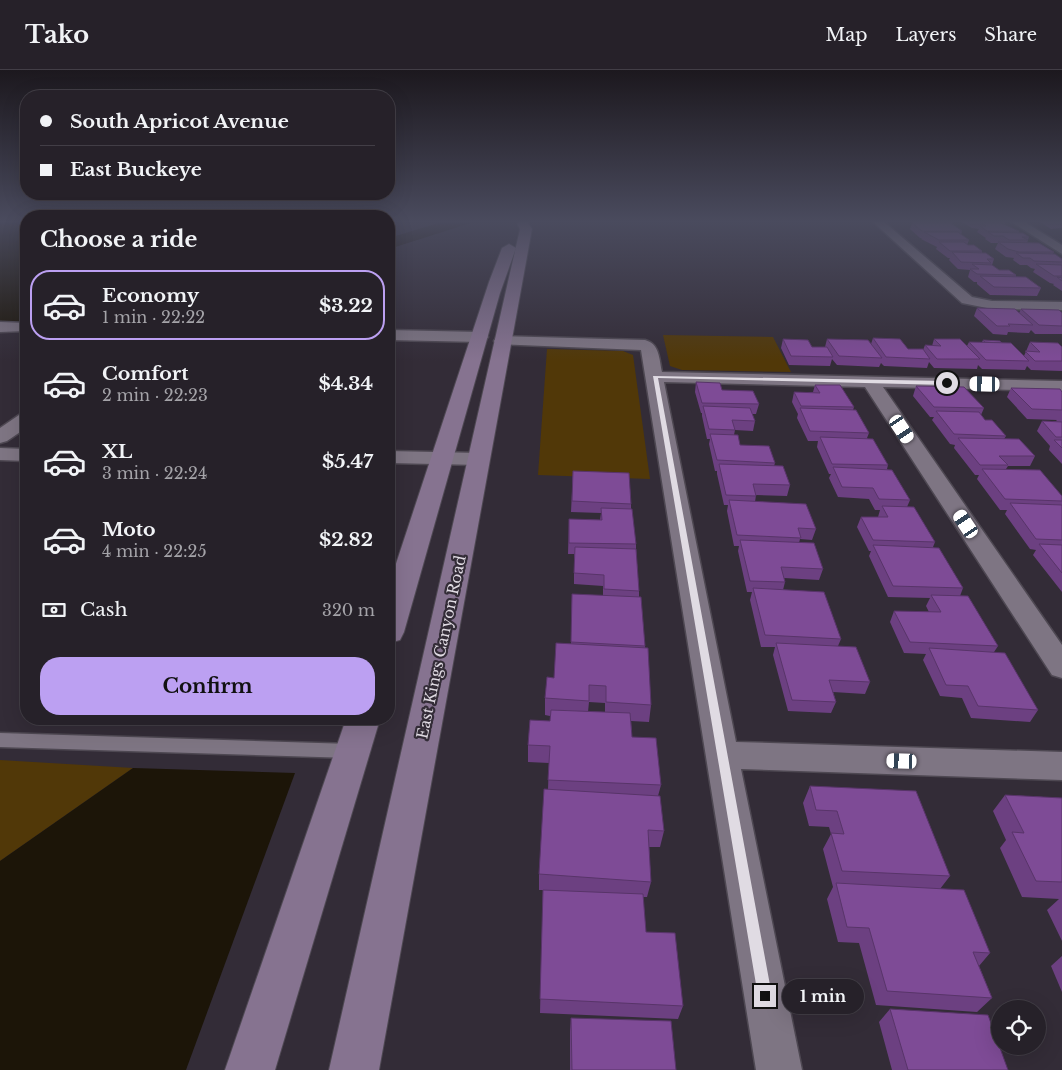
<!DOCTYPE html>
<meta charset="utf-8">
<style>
:root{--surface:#262129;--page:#2e2931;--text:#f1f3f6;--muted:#a4a3a8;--line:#423e46;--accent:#bca0f2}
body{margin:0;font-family:"Libre Baskerville",serif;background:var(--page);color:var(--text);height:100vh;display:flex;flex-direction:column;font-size:19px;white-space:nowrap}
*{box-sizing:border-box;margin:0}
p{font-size:16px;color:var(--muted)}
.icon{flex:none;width:28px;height:28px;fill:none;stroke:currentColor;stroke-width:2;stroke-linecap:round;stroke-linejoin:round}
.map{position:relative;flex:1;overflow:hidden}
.details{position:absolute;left:20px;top:140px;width:375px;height:515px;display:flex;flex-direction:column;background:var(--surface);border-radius:20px;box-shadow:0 5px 20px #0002,0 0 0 1px var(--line)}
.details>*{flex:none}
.hud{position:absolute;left:20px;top:20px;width:375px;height:110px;border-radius:20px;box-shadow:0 5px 20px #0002,0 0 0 1px var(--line);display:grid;align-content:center;height:110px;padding:0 20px;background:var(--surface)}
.fabs{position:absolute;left:991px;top:930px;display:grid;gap:10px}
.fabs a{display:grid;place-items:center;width:55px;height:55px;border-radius:50%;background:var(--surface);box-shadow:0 5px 20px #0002,0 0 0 1px var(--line);font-size:25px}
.end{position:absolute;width:22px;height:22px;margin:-11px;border:6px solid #e0dbe3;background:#111;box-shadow:0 0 0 2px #111}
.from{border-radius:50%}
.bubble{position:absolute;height:35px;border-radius:18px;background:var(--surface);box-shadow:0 5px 20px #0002,0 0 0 1px var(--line);font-size:16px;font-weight:700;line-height:35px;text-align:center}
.car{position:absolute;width:15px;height:30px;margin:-15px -8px;border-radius:6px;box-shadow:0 0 4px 1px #0007;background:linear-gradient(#fff 24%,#345 0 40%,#fff 0 76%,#345 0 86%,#fff 0)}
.hud b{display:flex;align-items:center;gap:18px;height:48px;font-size:19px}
.hud b+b{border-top:1px solid var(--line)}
.hud i{width:12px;height:12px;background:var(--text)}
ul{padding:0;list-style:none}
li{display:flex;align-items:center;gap:15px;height:70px;margin:0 10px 8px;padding:0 10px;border:2px solid transparent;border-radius:20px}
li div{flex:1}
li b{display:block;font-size:19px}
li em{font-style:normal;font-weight:700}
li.active{border-color:var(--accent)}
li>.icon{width:45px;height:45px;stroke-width:1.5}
h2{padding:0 20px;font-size:22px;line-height:60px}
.pay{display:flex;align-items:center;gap:12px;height:55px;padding:0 20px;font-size:19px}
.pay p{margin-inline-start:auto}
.cta{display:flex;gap:10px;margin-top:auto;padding:10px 20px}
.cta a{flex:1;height:58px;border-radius:20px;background:var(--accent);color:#111;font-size:20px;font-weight:700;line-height:58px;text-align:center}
header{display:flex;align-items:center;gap:30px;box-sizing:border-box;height:70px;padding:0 25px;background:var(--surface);border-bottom:1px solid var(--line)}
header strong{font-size:24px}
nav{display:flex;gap:28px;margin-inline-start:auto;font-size:18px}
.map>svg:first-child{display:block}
.green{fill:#513808}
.water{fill:#1c1508}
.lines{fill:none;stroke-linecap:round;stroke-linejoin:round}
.lane-casing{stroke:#4e4852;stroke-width:3}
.street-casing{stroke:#4e4852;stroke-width:3}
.secondary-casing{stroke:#4e4852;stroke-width:2}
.lane{fill:#7e7583;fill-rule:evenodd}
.street{fill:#7e7583;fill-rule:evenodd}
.secondary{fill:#867390;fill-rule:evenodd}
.wall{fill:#6c4081;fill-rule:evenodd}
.building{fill:#7e4b96;stroke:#583469}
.route{fill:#e0dbe3}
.labels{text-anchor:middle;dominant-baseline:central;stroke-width:4.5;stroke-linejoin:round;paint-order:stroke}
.street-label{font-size:15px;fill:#e0dbe3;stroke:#332c37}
</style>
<header>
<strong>Tako</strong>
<nav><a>Map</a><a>Layers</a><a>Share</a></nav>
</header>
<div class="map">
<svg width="1062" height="1000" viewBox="0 0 1062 1000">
<rect width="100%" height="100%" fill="#332c37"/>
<g class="green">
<polygon points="663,265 773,267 791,302 682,300 670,296"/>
<polygon points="547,279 623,281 633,285 650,409 538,405"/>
<polygon points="0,690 133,698 0,791"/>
</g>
<g class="water">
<polygon points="0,151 26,151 26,253 0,252"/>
<polygon points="445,151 477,151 389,179 389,168"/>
<polygon points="133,698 295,703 186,1000 0,1000 0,791"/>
</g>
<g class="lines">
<defs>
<polygon id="lane" points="0,663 351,674 357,676 359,681 357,686 351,688 0,677"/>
<g id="street">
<polygon points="872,151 883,151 972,227 992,231 1062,232 1062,240 992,239 962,233"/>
<polygon points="1010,151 1023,151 1062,175 1062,184"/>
<polygon points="0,252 26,253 26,261 0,262"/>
<polygon points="389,260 480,262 485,264 488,267 485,270 480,272 389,270"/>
<path d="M502 266 645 270C660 274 659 289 662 302L1062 311V321L883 317 1062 575V608L1052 605 865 317 664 312 736 672 1062 682V710L741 699 802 1000H756L641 280 496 274 494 271 496 268Z"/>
<polygon points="26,343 26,358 7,371 0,373 0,358 19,345"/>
<polygon points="0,378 26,379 26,391 0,390"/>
<polygon points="389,381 479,383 486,385 489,389 486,393 479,395 389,393"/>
</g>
<g id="secondary">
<polygon points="519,151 527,151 532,159 379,1000 329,1000 520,159 517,154"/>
<polygon points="509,174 516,178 500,223 404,562 400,570 389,573 389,515 489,212 502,178"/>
<polygon points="346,649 380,649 275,1000 225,1000"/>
</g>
</defs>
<use href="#lane" class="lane-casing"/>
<use href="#street" class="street-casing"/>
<use href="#secondary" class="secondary-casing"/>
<use href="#lane" class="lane"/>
<use href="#street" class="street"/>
<use href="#secondary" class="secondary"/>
</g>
<g class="wall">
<polygon points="910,151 952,151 953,152 952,154 962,161 961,165 969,170 967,175 982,181 982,183 994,189 992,195 999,200 1016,205 1016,207 1041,218 1037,226 990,225 977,214 977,212 974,212 968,207 970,200 958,199 949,190 950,188 948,188 936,179 937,177 921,169 922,168 920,168 910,159 912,153"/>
<polygon points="960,151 1004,151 1006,152 1004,155 1019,161 1019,163 1029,167 1027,173 1054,182 1053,184 1062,189 1062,221 1053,215 1054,214 1050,213 1033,202 1035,199 1031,198 1027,195 1020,195 1013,190 1014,188 1006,187 995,179 998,173 991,173 985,169 986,168 977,162 979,159 972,158"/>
<polygon points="1038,151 1062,151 1062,158 1051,159"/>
<polygon points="977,238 1019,243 1021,239 1062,243 1062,264 1035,264 1031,260 1029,263 1008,262 1007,265 993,264 974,246"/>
<polygon points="873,268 908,279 923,280 925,275 932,276 934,269 967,276 969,272 982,272 983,270 1002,273 1024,286 1030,272 1062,277 1062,301 1031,300 1027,296 1025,300 982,299 978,295 977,299 934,298 929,292 927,298 884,296 881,293 879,297 837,295 832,289 830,296 789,295 781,278 783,269 812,277 825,277 827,269 871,274"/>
<polygon points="696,312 722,320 759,334 756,344 752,344 755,351 753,361 735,360 734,365 740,375 775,393 774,396 790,415 787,426 756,425 755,432 816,459 812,470 800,469 799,473 823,499 819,510 784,508 785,512 783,520 841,569 838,576 870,612 865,624 833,622 836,632 831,643 788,641 773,585 775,577 761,577 750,530 752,522 747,522 738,481 739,476 734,476 727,441 728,435 724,435 717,404 717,401 715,401 709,374 710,369 707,369 702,346 702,343 701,343 695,322"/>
<polygon points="815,315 854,337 853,340 869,363 867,368 888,395 887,399 910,430 907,437 935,472 933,477 963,518 960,526 998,576 994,582 1038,640 1030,652 971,648 962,628 940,626 923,590 926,584 904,583 890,552 894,541 929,542 926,536 930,528 888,527 869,486 871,481 869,481 857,457 861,447 878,447 880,440 875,440 869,429 838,427 829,408 831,404 829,404 817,377 818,371 808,371 797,348 798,344 792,332 794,322 813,322"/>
<polygon points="916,316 984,338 981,345 985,350 1006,366 1004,369 1035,386 1030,396 1008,396 1006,399 1062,426 1062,522 1033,485 1036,480 1030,479 1005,444 1007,440 1000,440 977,409 979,405 975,405 954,378 955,375 950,374 932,350 934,347 930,347 913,326"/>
<polygon points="1011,318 1062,322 1062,394 1049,380 1050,376 1037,361 1042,351 1056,351 1057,350 1027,349 1007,327"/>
<path d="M573 401 631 434V439L636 474V479L639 521V527L645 576 651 635 649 652 631 651 632 667 661 715 658 726 664 761 660 777H649L651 812 647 827H643L646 862 683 936 678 949 540 943 543 820H539V804L548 719 549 693 528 692V675L550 651V646L545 645V628L554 608 571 574 572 524 603 526V516L574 514V484H568L569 449 600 450 601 443 571 442ZM589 632 605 633V642H588Z"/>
<polygon points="810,716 950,806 940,819 990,883 979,896 992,928 977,942 876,935 859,873 838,872 827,829 833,817 823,779 831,764 829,757 809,756 803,733"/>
<polygon points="1005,725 1062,728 1062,871 1047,840 1059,829 1022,827 1000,778 1006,770 993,741"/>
<polygon points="1062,886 1062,922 1051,896"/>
<polygon points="890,939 1008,1000 892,1000 879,952"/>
<polygon points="571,948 676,1000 570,1000 570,961"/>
</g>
<g class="building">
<polygon points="921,151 952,151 953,152 922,152"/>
<polygon points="973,151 1004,151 1006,152 974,152"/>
<polygon points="912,153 951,153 962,161 922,161"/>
<polygon points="982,153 1001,153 1019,161 987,161 980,156 986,156"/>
<polygon points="924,162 958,162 969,170 939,170"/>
<polygon points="988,162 1023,163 1029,167 1022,167 1028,170 1009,170 1003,166 994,166"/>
<polygon points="939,172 964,172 968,175 974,175 982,181 950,181"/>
<polygon points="998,172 1039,173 1054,182 1019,182 1008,179"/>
<polygon points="952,182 986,183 994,189 987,189 991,193 961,192"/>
<polygon points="1016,183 1055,184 1062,189 1062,192 1034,191 1030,188 1023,188"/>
<polygon points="972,194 992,195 999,200 1009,200 1016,205 977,204 970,199 979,199"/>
<polygon points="1036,194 1062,195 1062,206 1054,206"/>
<polygon points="980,206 1026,207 1041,218 994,217"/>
<polygon points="1057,207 1062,208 1062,211"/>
<polygon points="977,238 1015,239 1033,255 1008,254 1010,256 997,256"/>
<polygon points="1021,239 1059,240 1062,243 1062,256 1039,255"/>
<polygon points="873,268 900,269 908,279 923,279 930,289 886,287"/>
<polygon points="783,269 808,270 812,277 827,277 833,287 791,286"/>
<polygon points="827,269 868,270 882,288 839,286"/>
<polygon points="934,269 960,269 980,289 937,289 925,275 941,276"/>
<polygon points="983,270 1000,271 1002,273 985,272"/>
<polygon points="969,272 1011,273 1029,291 986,290"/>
<polygon points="1030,272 1058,273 1062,277 1062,291 1035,291 1025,281 1040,282"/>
<polygon points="696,312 720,313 722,320 753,321 759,334 702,333"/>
<polygon points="815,315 840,315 854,337 801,336 794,322 820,323"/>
<polygon points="916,316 964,317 984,338 934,337"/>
<polygon points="1011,318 1060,319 1062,322 1062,340 1032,339"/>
<polygon points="703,336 750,338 755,351 732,350 735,360 709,359"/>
<polygon points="800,338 856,340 869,363 810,361"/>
<polygon points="936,341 979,342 985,350 992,350 1006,366 954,364"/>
<polygon points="1042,351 1062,352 1062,367 1056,367"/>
<polygon points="710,364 738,365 740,375 769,376 775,393 717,390"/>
<polygon points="820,367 873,369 888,395 832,394"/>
<polygon points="958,368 1019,369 1035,386 999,386 1008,395 980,395"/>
<polygon points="1054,370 1062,370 1062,378"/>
<polygon points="719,394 783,396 790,415 753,414 756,426 726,425"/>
<polygon points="833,397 892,400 910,430 879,429 873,418 842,417"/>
<polygon points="982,399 1040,400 1062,426 1062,431 1005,429"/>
<polygon points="573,401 629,403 631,434 572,431"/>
<polygon points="729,430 806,434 816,459 798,458 801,468 737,465"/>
<polygon points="1010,433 1062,435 1062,470 1036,469"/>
<polygon points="882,436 914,437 935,472 873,470 861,447 888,447"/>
<polygon points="601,438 632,439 636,474 569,473 569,449 602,450"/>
<polygon points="740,470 814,473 823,499 781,497 785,512 750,511"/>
<polygon points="1039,474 1062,475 1062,503"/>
<polygon points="873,475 939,478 963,518 893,516"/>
<polygon points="575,477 636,479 639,521 604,519 604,505 574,503"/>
<polygon points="753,518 824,522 841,569 765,565"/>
<polygon points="572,524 641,527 645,576 571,572"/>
<polygon points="931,525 968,526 998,576 910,572 894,541 941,542"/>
<polygon points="556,573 648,578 651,635 606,632 606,616 589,615 589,631 545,628 547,607 554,608"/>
<polygon points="776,573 856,577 870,612 829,610 836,632 792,630"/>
<polygon points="929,578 1005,583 1038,640 978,636 968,616 946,615"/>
<polygon points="551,640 630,643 632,667 656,668 661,715 548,710 550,676 528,675 530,650 550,651"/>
<polygon points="810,716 916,721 950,806 842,801 831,763 844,764 837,741 816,740"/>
<polygon points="544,719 660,726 664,761 648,760 651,812 539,804"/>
<polygon points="1005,725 1062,728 1062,812 1036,811 1012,762 1024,763"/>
<polygon points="836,813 964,820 990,883 973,882 992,928 887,921 869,858 847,857"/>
<polygon points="543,820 643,824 646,862 675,863 683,936 540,929"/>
<polygon points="890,939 988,945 1008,1000 908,1000"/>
<polygon points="571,948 671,951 676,1000 572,1000"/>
</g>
<linearGradient id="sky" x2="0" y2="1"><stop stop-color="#1c181e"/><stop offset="0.52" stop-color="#4a4b5e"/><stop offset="1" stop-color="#4a4b5e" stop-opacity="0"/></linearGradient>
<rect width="1062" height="291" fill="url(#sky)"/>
<polygon class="route" points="653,306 947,311 950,313 947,315 658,308 772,926 770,931 765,933 761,931 758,926"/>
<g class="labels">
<g class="street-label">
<text transform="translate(441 577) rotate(-78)">East Kings Canyon Road</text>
</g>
</g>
</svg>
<div class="fabs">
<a><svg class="icon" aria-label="locate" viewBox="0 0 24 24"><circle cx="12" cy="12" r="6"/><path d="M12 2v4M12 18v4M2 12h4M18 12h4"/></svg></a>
</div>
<i class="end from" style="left:947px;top:313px"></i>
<i class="end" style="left:765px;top:926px"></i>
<div class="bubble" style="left:782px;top:909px;width:82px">1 min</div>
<i class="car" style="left:985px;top:314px;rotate:271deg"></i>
<i class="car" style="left:902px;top:359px;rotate:146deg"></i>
<i class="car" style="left:966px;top:454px;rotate:326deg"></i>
<i class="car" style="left:902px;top:691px;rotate:272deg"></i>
<div class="hud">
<b><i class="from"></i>South Apricot Avenue</b>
<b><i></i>East Buckeye</b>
</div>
<section class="details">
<h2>Choose a ride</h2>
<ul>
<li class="active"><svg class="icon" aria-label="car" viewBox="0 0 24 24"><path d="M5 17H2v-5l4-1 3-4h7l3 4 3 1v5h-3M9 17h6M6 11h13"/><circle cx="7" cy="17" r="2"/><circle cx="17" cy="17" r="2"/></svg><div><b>Economy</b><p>1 min · 22:22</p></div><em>$3.22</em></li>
<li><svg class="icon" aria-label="car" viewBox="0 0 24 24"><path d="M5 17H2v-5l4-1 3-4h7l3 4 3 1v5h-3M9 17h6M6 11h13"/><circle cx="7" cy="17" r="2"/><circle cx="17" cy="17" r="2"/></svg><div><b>Comfort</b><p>2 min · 22:23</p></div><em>$4.34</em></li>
<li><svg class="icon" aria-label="car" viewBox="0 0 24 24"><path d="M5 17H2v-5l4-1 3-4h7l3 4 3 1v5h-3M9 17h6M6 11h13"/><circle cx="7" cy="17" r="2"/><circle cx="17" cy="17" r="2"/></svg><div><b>XL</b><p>3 min · 22:24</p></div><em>$5.47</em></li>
<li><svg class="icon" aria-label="car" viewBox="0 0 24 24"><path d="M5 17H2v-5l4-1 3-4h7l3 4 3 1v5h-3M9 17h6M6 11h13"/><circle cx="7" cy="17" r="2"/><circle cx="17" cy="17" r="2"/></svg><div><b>Moto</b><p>4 min · 22:25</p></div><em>$2.82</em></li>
</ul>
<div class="pay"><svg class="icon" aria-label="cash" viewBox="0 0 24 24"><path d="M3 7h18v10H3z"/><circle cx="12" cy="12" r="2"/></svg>Cash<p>320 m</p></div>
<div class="cta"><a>Confirm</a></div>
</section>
</div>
